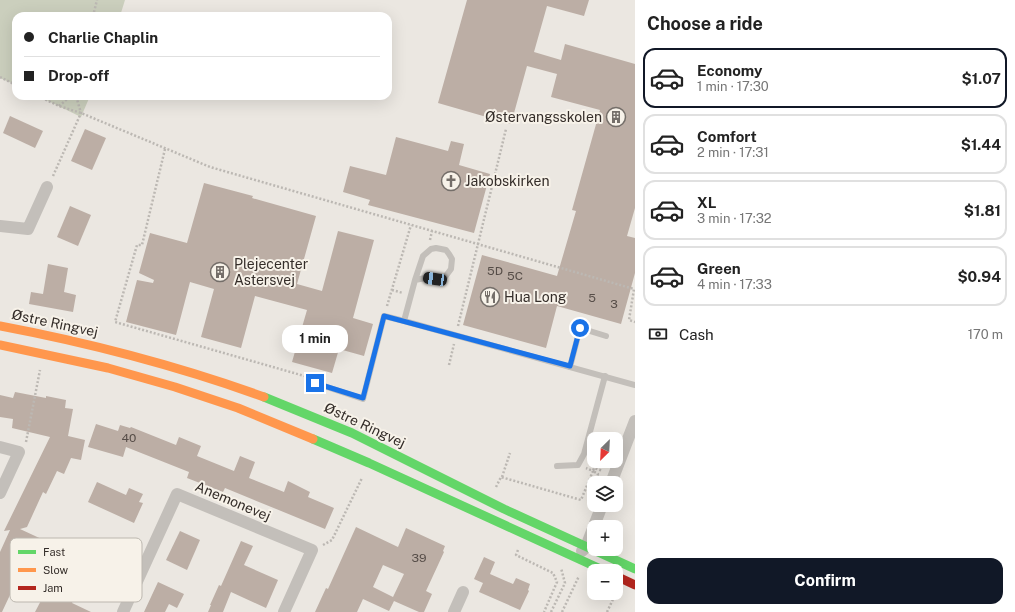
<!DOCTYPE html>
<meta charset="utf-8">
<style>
:root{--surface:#fff;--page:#f6f6f6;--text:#222;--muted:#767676;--line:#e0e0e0;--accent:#111827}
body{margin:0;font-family:"Public Sans",sans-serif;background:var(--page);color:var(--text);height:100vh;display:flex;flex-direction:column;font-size:15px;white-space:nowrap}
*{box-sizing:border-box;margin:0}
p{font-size:13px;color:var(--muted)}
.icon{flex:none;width:22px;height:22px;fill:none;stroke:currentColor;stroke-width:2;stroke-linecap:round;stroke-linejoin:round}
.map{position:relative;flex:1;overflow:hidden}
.sheet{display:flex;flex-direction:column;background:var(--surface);width:380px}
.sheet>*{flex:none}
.hud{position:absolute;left:12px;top:12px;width:380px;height:88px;border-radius:12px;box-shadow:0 4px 16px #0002;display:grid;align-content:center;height:88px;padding:0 12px;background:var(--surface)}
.needle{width:26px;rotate:204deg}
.controls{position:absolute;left:587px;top:432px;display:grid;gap:8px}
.controls a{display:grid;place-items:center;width:36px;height:36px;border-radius:8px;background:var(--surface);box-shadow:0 4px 16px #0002;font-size:20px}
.end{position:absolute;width:18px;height:18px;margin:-9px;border:5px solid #1a73e8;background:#fff;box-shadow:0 0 0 2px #fff}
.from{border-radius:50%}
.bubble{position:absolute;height:28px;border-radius:12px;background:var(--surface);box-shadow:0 4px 16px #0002;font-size:13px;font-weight:700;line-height:28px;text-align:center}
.car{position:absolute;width:12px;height:24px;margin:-12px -6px;border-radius:5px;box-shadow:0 0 3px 1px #0007;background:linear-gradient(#222 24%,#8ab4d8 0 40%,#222 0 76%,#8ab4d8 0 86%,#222 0)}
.hud b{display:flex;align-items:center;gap:14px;height:38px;font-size:15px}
.hud b+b{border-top:1px solid var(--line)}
.hud i{width:10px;height:10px;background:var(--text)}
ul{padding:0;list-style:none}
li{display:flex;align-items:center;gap:12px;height:60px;margin:0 8px 6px;padding:0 4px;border:2px solid var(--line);border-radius:12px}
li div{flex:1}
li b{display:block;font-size:15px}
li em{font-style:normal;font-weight:700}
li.selected{border-color:var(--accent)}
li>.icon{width:36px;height:36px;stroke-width:1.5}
h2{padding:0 12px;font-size:18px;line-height:48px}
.pay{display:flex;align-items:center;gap:10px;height:44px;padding:0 12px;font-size:15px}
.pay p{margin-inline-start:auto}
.primary-button{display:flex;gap:8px;margin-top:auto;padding:8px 12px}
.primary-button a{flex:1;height:46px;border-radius:12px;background:var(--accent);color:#fff;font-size:16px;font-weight:700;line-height:46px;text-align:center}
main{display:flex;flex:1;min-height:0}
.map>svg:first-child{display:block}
.green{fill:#cbcfbd}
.building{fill:#bcaea5;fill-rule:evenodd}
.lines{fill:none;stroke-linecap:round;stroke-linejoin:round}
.path{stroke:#bcb8b3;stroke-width:2.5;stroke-dasharray:2 2;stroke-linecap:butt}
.lane{stroke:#c3bfba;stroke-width:6}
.street{stroke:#c3bfba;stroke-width:12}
.fast{stroke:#63d668;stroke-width:9}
.slow{stroke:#ff974d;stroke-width:9}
.jam{stroke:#b3261e;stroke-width:9}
.route{stroke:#1a73e8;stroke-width:5}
.labels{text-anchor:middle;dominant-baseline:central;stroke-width:4;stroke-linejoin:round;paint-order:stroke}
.number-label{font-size:12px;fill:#564d48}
.poi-label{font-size:14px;fill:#342d29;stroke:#f7f2e9;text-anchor:start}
.street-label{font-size:14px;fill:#342d29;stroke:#f7f2e9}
.key{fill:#f7f2e9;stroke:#bcb7af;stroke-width:1}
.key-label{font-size:11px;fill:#342d29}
</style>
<main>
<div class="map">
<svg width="635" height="612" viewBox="0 0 635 612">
<rect width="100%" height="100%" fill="#ebe7e1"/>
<g class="green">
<polygon points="0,0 125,0 120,16 16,16 16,85 0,78"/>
<polygon points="38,96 90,96 81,117"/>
</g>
<g class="building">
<polygon points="467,0 589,0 584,16 547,6 534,52 561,60 565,44 635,64 635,208 627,236 635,238 635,273 621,324 557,306 546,348 463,325 482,255 557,276 576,211 572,210 600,110 551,97 557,74 527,66 511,124 438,103"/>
<polygon points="10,116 43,131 35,148 3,133"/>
<polygon points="85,129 106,138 92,170 71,161"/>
<polygon points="396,137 448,151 451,141 464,144 459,165 490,174 474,233 368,205 370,200 343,192 350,166 386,175"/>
<polygon points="204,183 253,196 252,198 316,216 297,284 322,291 338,231 374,240 353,318 373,324 364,356 339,349 332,373 292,362 307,310 255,296 241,348 201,337 214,289 190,282 176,335 126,322 137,280 153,283 154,280 139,273 150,233 187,243"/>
<polygon points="70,206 91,215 78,246 57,237"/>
<polygon points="48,264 68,268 64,292 76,295 73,312 29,304 31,292 43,294"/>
<polygon points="15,392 46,398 46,396 66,400 65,408 73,409 68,436 85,440 81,460 71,458 64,474 57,471 46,494 43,492 27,527 20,529 48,542 42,555 31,550 2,612 0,612 0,552 10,530 4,531 50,437 12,428 13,419 0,417 0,395 13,398"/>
<polygon points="96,424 118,431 120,425 130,428 131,427 176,445 179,437 201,446 197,456 234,471 240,456 255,462 249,478 284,492 288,481 310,492 308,497 334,508 325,529 225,488 223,492 187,478 189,472 126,447 123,457 88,447"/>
<polygon points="97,482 126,495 129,488 143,494 139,502 143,503 134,523 88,502"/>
<path d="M356 527 398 547 406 528 445 546 443 551 444 552 426 591 432 594 424 612H419L394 601 389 611 363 599 357 612H315L326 588 328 589ZM383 565 404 574 393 597 373 587Z"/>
<polygon points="180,531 200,540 187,570 166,560"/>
<polygon points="85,538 103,547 105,542 120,549 118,554 120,555 110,575 90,565 72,603 91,612 35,612 45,593 54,598 69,566 65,565 70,553 76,556"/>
<polygon points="241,541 253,546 244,565 278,580 266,608 231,592 223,612 208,612 211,605 210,605 219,585 221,586"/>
<polygon points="484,557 495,562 490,574 513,584 516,578 530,584 528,590 529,591 520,610 479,592 483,583 474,579"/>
<polygon points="158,582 184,594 177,608 169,604 165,612 144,612"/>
</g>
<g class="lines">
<g class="path">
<polyline points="93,16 97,0"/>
<polyline points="0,77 16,85"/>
<polyline points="38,96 59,106 81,113 210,167 634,289 629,320 635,322"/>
<polyline points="59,106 71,96"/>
<polyline points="165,149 142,245 137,245 115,322 308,377"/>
<polyline points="53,176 81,113 76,96"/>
<polyline points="430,240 432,231"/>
<polyline points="392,290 403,293"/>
<polyline points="387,306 411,225"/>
<polyline points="458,326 506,129"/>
<polyline points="449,365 454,344"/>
<polyline points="26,442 40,370"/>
<polyline points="502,477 510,453"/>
<polyline points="595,483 598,474 593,471 594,468 603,471"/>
<polyline points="496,487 501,477 581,500 593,471 586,468"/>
<polyline points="588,501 594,484"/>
<polyline points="323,545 332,540 362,478"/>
<polyline points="518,550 516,555 553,573 557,582 544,612"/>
<polyline points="551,612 565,583 561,568"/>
<polyline points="562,612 579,576"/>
<polyline points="607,612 614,597"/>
</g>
<g class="lane">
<polyline points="415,280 425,278 440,279 445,277 451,269 452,259 449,254 446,250 436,248 431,249 423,256 415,280 404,321 635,385"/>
<polyline points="570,367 580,328 606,336"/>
<polyline points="315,383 363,399 384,316 404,321"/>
<polyline points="557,466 578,465 584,454 605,376"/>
</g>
<g class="street">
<polyline points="0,226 28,229 47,187"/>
<polyline points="0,447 19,452 0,493"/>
<polyline points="611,483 635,421"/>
<polyline points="582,551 586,547 602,505"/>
<polyline points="123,612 177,494 312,550 284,612"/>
<polyline points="454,612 463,592"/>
</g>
<g class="fast">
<polyline points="264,397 352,433 504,509 635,569"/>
<polyline points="313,439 369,463 605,571"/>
</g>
<g class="slow">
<path d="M0 326C90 343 178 366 264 397"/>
<polyline points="0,345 108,368 175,387 238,408 313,439"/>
</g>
<polyline class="jam" points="616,576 635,585"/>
</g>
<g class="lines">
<polyline class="route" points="315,383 363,398 384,316 570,366 580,328"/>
</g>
<defs>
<symbol id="building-ring" viewBox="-11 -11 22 22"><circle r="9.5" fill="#f7f2e9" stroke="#746e69" stroke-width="1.5"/><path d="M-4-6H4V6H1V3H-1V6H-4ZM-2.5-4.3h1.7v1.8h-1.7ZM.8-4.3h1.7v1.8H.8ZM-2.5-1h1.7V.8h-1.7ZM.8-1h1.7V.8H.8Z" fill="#746e69"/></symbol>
<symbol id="church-ring" viewBox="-11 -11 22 22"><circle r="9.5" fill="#f7f2e9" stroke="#746e69" stroke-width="1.5"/><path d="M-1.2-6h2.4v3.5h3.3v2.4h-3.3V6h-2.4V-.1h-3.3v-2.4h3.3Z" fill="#746e69"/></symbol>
<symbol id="restaurant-ring" viewBox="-11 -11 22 22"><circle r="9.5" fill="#f7f2e9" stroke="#746e69" stroke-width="1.5"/><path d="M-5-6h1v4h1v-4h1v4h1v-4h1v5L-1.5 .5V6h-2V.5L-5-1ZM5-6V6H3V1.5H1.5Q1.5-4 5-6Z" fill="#746e69"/></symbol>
</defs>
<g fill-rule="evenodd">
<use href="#building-ring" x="605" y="106" width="22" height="22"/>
<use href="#church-ring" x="440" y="170" width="22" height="22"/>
<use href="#building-ring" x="209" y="261" width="22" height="22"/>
<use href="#restaurant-ring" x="479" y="286" width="22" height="22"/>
</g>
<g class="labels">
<g class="number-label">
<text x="495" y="271">5D</text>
<text x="515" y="276">5C</text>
<text x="592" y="298">5</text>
<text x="614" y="304">3</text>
<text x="129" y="438">40</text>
<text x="419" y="558">39</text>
</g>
<g class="poi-label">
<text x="602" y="117" text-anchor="end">Østervangsskolen</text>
<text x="465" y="181">Jakobskirken</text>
<text x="234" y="264">Plejecenter<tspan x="234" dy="16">Astersvej</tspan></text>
<text x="504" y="297">Hua Long</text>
</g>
<g class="street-label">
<text transform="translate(55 323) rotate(12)">Østre Ringvej</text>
<text transform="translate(365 425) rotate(25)">Østre Ringvej</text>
<text transform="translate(233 501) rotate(23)">Anemonevej</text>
</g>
</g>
<rect x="10" y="538" width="132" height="64" rx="6" class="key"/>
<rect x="18" y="550" width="18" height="4" fill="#63d668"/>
<rect x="18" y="568" width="18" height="4" fill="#ff974d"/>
<rect x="18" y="586" width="18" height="4" fill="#b3261e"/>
<g class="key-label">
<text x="43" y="556">Fast</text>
<text x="43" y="574">Slow</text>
<text x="43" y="592">Jam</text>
</g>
</svg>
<div class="controls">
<a><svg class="needle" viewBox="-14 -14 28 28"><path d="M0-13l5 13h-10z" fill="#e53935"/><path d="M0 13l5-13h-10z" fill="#767676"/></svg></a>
<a><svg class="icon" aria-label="layers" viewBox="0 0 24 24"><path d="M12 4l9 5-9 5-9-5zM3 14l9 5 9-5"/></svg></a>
<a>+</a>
<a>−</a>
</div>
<i class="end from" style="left:580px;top:328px"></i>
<i class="end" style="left:315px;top:383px"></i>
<div class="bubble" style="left:282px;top:325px;width:66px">1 min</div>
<i class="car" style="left:435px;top:279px;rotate:278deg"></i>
<div class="hud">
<b><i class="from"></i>Charlie Chaplin</b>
<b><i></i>Drop-off</b>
</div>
</div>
<section class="sheet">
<h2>Choose a ride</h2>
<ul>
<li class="selected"><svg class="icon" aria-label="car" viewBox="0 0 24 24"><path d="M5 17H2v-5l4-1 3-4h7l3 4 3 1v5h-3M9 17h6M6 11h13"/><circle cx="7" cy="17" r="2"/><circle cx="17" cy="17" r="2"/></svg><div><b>Economy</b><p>1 min · 17:30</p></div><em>$1.07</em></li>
<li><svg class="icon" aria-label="car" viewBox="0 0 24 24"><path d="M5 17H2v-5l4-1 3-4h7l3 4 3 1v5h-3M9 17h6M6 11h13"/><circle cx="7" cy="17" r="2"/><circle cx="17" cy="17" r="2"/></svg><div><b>Comfort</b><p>2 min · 17:31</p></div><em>$1.44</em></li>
<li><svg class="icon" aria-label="car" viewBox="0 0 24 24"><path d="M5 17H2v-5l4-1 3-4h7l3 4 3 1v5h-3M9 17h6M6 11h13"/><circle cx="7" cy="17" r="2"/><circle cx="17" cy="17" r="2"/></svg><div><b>XL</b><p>3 min · 17:32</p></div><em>$1.81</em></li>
<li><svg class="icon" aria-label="car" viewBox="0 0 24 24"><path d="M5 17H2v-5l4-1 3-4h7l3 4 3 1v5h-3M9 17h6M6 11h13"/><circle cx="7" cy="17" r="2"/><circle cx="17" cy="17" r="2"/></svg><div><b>Green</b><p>4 min · 17:33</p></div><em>$0.94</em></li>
</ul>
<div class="pay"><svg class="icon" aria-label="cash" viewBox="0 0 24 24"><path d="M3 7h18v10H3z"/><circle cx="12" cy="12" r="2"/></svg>Cash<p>170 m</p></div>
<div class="primary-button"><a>Confirm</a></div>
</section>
</main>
